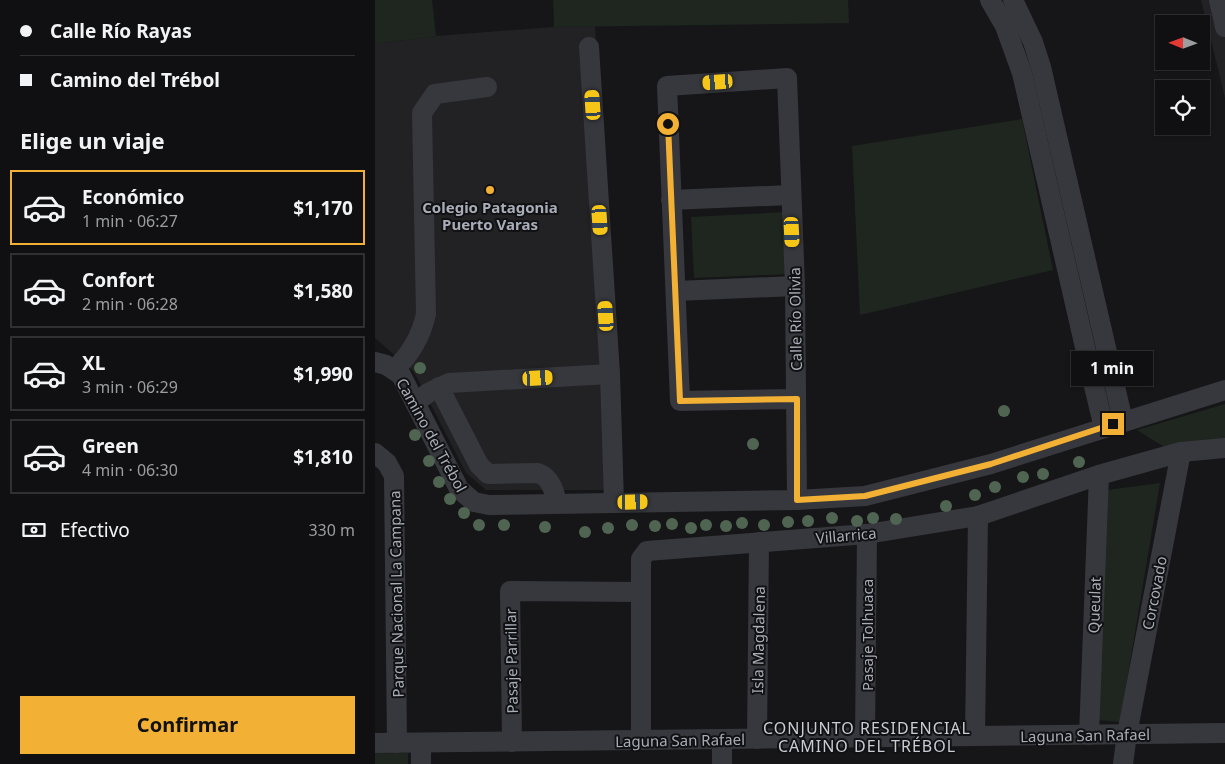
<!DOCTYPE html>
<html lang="es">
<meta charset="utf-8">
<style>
:root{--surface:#101012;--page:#1e1e20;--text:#f1f3f6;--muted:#9c9d9f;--line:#303032;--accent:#f2b134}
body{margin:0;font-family:"Noto Sans",sans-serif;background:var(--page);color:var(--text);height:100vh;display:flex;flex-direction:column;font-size:19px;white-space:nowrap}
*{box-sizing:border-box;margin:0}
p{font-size:16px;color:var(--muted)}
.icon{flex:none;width:28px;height:28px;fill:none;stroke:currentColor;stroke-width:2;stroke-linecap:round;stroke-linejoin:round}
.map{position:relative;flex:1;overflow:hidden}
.panel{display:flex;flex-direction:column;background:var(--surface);width:375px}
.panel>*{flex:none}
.guide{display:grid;align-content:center;height:110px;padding:0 20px;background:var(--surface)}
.needle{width:32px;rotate:271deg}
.tools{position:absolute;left:780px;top:15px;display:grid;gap:10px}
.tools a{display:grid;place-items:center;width:55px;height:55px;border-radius:0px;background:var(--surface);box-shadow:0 1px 4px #0004,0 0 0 1px var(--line);font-size:25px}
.end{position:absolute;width:22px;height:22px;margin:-11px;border:6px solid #f2b134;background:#111;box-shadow:0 0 0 2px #111}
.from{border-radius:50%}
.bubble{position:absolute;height:35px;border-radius:0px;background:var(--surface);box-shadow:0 1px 4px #0004,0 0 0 1px var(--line);font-size:16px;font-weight:700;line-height:35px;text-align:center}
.car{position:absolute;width:15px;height:30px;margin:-15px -8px;border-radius:6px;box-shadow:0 0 4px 1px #0007;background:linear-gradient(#f5c518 24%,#345 0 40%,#f5c518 0 76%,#345 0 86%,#f5c518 0)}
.guide b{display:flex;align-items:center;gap:18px;height:48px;font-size:19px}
.guide b+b{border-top:1px solid var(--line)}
.guide i{width:12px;height:12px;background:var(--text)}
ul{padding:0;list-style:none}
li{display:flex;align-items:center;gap:15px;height:75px;margin:0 10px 8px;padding:0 10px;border:2px solid var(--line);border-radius:0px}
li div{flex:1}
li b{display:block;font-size:19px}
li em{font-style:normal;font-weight:700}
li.selected{border-color:var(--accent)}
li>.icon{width:45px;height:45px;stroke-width:1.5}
h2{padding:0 20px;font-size:22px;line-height:60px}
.pay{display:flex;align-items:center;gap:12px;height:55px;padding:0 20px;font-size:19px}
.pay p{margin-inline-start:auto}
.cta{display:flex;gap:10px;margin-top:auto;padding:10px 20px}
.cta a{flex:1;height:58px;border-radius:0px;background:var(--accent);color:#111;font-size:20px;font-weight:700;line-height:58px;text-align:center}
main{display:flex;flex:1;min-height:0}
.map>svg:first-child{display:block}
.built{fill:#222225}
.green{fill:#1e261f}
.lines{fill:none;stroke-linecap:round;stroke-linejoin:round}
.minor{stroke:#37383d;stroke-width:20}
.tree{fill:#506452}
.route{stroke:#f2b134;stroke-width:6}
.poi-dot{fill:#f2b134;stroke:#111113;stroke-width:2}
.labels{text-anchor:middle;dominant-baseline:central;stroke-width:4;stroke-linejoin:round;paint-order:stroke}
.poi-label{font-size:15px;font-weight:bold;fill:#a8adb8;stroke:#111113}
.street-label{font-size:15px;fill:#a8adb8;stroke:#111113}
.neighbourhood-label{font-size:16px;letter-spacing:1px;fill:#c9ccd4;stroke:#111113}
</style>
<main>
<section class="panel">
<div class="guide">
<b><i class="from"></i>Calle Río Rayas</b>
<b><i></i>Camino del Trébol</b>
</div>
<h2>Elige un viaje</h2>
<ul>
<li class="selected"><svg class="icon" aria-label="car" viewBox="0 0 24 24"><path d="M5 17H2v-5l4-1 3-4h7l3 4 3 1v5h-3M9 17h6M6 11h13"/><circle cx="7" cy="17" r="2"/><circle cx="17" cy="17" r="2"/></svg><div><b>Económico</b><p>1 min · 06:27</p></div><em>$1,170</em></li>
<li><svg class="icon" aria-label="car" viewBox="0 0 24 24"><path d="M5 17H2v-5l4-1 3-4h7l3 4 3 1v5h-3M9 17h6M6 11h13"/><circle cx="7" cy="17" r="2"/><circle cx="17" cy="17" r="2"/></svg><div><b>Confort</b><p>2 min · 06:28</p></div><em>$1,580</em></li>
<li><svg class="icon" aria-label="car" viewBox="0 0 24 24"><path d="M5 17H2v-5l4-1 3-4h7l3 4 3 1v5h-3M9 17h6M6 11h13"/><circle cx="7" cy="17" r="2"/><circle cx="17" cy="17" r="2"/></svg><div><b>XL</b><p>3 min · 06:29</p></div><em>$1,990</em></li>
<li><svg class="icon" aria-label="car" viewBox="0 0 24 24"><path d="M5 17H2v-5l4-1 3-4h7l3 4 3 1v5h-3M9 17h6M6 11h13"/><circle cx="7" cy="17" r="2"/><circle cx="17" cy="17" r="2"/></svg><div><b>Green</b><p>4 min · 06:30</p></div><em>$1,810</em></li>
</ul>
<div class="pay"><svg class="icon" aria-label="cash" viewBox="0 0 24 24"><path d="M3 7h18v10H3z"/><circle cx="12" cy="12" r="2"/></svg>Efectivo<p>330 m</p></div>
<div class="cta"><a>Confirmar</a></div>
</section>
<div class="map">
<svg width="850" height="764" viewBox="0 0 850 764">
<rect width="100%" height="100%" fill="#161618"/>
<g class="built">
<polygon points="826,0 850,0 850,98 843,69"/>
<polygon points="220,26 245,490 111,490 91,473 39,372 0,338 0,44 61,36 179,27"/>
</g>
<g class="green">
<polygon points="0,0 57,0 61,36 0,44"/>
<polygon points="178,0 473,0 474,23 179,27"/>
<polygon points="647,119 678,270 485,315 477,146"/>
<polygon points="411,212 414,274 319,278 316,217"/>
<polygon points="850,404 850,442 791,448 762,430"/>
<polygon points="785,483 745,722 723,720 732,490"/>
<rect x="0" y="753" width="33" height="11"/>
</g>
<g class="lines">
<g class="minor">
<polyline points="615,0 630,26 647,73 715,369"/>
<polyline points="638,0 658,42 666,67 735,365"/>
<polyline points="844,0 850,27"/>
<polyline points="214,47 235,374 239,502"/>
<polyline points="296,200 415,195"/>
<polyline points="301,291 420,286"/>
<polyline points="0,362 11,365 26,375 84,489 99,502 114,505 422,500 490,496 616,464 850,390"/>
<path d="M19 370C36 354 46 337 51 314L47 113 60 94 112 87"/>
<polyline points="738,378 748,421"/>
<polyline points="718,382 729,428"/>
<path d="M64 387 104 465 113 474 163 473C176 478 179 490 182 503"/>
<polyline points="421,399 305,401 292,86 412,78 420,286 422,500"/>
<polyline points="40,403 53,393 74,383 235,374"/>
<polyline points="0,453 12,463 19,476 22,743"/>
<polyline points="714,735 724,475"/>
<polyline points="600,736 603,516"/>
<polyline points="490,737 492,534"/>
<polyline points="382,739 384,542"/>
<polyline points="266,740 266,559 272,551 492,534 603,516 724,475 806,452 850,448"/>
<polyline points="137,742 135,591 266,592"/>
<polyline points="0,743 850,733"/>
<polyline points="46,743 46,764"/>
<polyline points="347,764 347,739"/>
<polyline points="748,764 752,734 806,452"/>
</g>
</g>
<g class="tree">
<circle cx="45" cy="368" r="6"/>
<circle cx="629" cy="411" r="6"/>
<circle cx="40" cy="435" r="6"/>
<circle cx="378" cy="444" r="6"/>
<circle cx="54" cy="461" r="6"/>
<circle cx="704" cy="462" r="6"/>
<circle cx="668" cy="474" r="6"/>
<circle cx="648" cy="477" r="6"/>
<circle cx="64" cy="482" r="6"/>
<circle cx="620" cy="487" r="6"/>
<circle cx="600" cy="495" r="6"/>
<circle cx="75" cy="499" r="6"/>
<circle cx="571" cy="506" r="6"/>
<circle cx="89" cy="513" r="6"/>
<circle cx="457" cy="518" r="6"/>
<circle cx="498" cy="518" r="6"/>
<circle cx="521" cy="519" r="6"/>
<circle cx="433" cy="521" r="6"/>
<circle cx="482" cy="521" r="6"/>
<circle cx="413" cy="522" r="6"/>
<circle cx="367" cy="523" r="6"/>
<circle cx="297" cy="524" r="6"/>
<circle cx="104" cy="525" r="6"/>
<circle cx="129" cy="525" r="6"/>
<circle cx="257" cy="525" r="6"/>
<circle cx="331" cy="525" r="6"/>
<circle cx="389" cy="525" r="6"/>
<circle cx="280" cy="526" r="6"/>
<circle cx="351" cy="526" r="6"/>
<circle cx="170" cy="527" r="6"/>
<circle cx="233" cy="528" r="6"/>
<circle cx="316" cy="528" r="6"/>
<circle cx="210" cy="532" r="6"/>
</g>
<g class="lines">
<polyline class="route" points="293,124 305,401 422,399 422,500 490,496 616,464 738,424"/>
</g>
<circle class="poi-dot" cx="115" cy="190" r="5"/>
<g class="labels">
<g class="poi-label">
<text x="115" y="207">Colegio Patagonia<tspan x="115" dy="17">Puerto Varas</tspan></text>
</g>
<g class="street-label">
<text transform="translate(420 319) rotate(-91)">Calle Río Olivia</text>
<text transform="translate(57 435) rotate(61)">Camino del Trébol</text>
<text transform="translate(471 535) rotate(-5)">Villarrica</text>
<text transform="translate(779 593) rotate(-79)">Corcovado</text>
<text transform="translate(21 594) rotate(-91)">Parque Nacional La Campana</text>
<text transform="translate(719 605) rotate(-88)">Queulat</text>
<text transform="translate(492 635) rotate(-90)">Pasaje Tolhuaca</text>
<text transform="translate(383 640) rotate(-89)">Isla Magdalena</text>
<text transform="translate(136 661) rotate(-91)">Pasaje Parrillar</text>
<text transform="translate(710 735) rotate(-1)">Laguna San Rafael</text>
<text transform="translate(305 740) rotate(-1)">Laguna San Rafael</text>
</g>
<g class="neighbourhood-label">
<text x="492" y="728">CONJUNTO RESIDENCIAL<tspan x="492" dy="18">CAMINO DEL TRÉBOL</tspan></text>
</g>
</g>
</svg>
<div class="tools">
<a><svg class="needle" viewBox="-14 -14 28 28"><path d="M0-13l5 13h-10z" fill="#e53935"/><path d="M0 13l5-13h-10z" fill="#9c9d9f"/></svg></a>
<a><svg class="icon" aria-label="locate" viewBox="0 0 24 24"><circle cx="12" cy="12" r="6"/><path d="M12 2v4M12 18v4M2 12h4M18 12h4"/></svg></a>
</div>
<i class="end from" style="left:293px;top:124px"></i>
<i class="end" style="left:738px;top:424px"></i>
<div class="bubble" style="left:696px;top:351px;width:82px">1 min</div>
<i class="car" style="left:343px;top:82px;rotate:266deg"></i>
<i class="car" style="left:218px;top:105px;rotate:356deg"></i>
<i class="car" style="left:225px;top:220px;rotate:176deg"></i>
<i class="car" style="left:417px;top:232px;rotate:177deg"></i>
<i class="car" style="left:231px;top:316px;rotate:356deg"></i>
<i class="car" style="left:163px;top:378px;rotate:87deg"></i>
<i class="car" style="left:258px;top:502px;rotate:89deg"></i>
</div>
</main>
